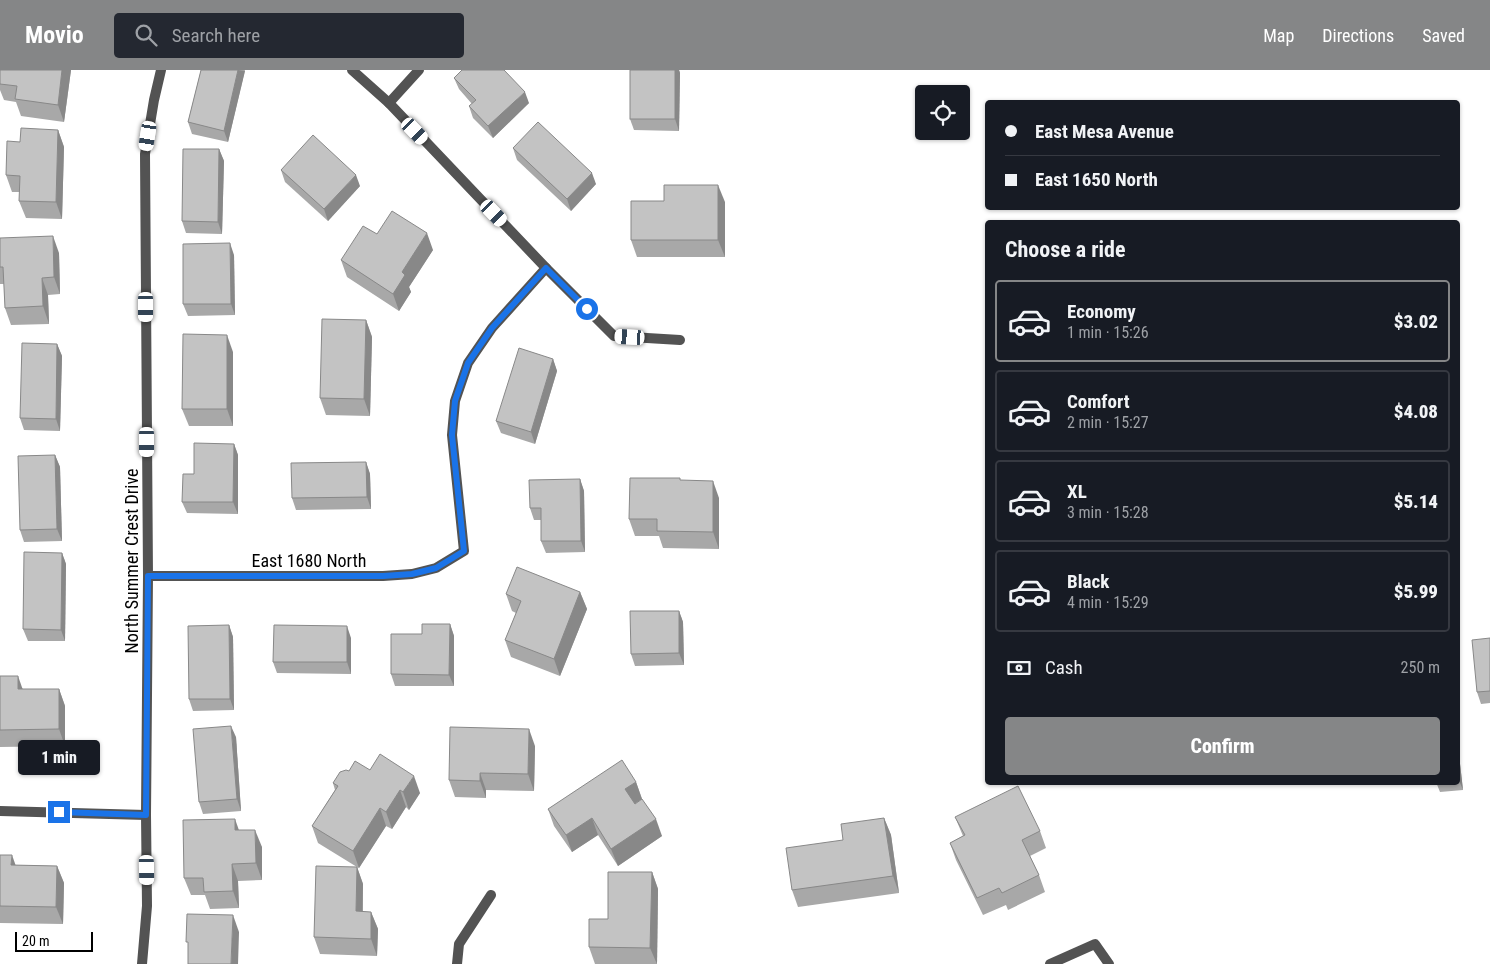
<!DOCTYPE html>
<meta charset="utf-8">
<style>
:root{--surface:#171b24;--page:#242831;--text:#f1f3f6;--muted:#9ea1a6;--line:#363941;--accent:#858687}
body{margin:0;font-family:"Roboto Condensed",sans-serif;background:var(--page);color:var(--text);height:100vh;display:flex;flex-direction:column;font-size:19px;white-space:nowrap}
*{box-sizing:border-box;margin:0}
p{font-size:16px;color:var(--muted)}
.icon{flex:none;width:28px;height:28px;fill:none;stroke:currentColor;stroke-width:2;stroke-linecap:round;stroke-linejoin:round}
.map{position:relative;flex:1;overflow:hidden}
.details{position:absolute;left:985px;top:150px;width:475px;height:565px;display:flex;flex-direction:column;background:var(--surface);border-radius:5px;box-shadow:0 1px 4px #0004}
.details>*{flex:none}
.top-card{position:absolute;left:985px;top:30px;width:475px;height:110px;border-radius:5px;box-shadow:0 1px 4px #0004;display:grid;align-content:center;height:110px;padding:0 20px;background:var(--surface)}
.buttons{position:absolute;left:915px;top:15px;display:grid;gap:10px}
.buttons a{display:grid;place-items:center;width:55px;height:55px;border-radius:5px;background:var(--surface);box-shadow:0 1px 4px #0004;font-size:25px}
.scale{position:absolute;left:15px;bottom:12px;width:78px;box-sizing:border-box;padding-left:5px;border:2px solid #000;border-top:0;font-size:14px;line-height:18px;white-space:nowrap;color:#000;-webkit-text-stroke:4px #fff;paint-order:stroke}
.end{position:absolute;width:22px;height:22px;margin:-11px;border:6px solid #1a73e8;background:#fff;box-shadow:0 0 0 2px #fff}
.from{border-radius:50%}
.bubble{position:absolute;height:35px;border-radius:5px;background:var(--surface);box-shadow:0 1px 4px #0004;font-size:16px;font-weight:800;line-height:35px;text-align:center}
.car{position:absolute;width:15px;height:30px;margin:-15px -8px;border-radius:6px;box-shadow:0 0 4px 1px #0007;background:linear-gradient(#fff 24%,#345 0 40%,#fff 0 76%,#345 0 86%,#fff 0)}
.top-card b{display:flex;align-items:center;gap:18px;height:48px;font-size:19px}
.top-card b+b{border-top:1px solid var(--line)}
.top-card i{width:12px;height:12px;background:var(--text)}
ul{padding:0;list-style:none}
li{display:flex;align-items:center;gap:15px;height:82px;margin:0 10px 8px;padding:0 10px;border:2px solid var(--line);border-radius:5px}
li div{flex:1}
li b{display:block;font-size:19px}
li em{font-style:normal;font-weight:800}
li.current{border-color:var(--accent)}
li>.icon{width:45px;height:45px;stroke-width:1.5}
h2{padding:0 20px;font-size:22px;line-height:60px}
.pay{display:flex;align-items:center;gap:12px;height:55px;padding:0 20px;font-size:19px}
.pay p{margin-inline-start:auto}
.cta{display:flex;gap:10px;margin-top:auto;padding:10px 20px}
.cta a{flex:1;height:58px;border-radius:5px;background:var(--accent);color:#fff;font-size:20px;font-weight:800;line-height:58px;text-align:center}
header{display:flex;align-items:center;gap:30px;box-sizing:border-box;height:70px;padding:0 25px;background:var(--accent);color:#fff}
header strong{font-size:24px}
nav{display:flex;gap:28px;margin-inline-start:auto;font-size:18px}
.search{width:350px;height:45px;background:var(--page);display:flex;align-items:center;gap:12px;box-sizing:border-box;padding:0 18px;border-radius:5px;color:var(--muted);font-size:19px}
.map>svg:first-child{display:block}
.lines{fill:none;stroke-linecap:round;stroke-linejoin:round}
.street{stroke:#535353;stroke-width:10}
.wall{fill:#a8a8a8}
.shaded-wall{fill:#888}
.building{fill:#c3c3c3;stroke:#888}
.route{stroke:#1a73e8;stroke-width:6}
.labels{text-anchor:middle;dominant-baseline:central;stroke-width:5;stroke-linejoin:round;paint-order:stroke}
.street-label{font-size:18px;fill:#000;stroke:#fff}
</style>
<header>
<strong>Movio</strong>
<div class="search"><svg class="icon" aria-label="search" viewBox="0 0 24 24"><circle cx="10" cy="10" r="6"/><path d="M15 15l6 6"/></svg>Search here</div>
<nav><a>Map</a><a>Directions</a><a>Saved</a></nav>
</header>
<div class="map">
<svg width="1490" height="894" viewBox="0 0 1490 894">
<rect width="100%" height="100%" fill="#fff"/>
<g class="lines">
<g class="street">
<polyline points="352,0 389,33 546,198 614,266 680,270"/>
<polyline points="389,33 419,0"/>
<polyline points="148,506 383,506 412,504 436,498 464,481 452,365 455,331 468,293 492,258 546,198"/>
<polyline points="0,741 146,745"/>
<polyline points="142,894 147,836 146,745 148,506 145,84 154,30 161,0"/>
<polyline points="457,894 459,874 491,825"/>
<polyline points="1050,894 1095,874 1109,894"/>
</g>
</g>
<g class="wall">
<polygon points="0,0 71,0 64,52 21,46 16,32 4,30 0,20"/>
<polygon points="201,0 245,0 228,72 192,64 188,52"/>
<polygon points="630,0 679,0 680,3 679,61 634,60 630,49"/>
<polygon points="454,8 529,33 493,68 473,48 469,36 472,34 459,19"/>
<polygon points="58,60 64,77 62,149 26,148 19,131 20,122 12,122 6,105"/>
<polygon points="513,78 596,114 571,141 517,90"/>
<polygon points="219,79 224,91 222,164 186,163 182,151"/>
<polygon points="281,100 360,116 328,151 285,112"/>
<polygon points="664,131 725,132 725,187 637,187 631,170"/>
<polygon points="377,164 433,180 409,217 411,222 399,241 347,207 341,190"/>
<polygon points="0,168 59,183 60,224 48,225 49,254 11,255 5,238 4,214 0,214"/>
<polygon points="234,185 235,245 188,246 183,234"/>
<polygon points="366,250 372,267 370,346 326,345 320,328"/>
<polygon points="57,274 62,286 60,361 24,360 20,348"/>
<polygon points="233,282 233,356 189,356 182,339"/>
<polygon points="553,289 557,301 535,374 501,363 496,351"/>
<polygon points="234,374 238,385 238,444 187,443 182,432 194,404"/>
<polygon points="55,385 60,397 62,471 24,472 20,460"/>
<polygon points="366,392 370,404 371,439 296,440 292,428"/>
<polygon points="580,409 584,421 585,482 546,483 541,471 541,450 534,450 530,438"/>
<polygon points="681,410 719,428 719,479 663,478 659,466 635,466 629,449"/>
<polygon points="62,483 66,494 65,571 28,571 23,559"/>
<polygon points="580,522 587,539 560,606 511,587 505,570 516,543 512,541 506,524"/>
<polygon points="679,541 683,552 684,595 635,596 631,584"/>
<polygon points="450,554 454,566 454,616 395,616 391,604 422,564"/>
<polygon points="229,555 233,567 234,640 193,641 189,629"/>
<polygon points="351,568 351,604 277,603 273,592"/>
<polygon points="1490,568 1490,633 1481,634 1477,622"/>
<polygon points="0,606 23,619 59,619 65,636 65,676 0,677"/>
<polygon points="236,667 241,741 203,744 199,732"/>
<polygon points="535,676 534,721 486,720 486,728 455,727 449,710"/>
<polygon points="1458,681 1459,685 1463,720 1440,722 1436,712 1458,712"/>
<polygon points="370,700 420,723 409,740 406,737 392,759 386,756 359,798 357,797 363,814 363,842 371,842 378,859 377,886 320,884 314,867 357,797 318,773 312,756 335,720 333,713 349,701"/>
<polygon points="636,712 642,729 635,734 662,766 618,796 598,765 572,782 554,756 548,739"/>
<polygon points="955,747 1040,761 1046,778 1030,786 1039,805 1045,822 1008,840 1006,835 983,845 956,790 950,773 963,766"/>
<polygon points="884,748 891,765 899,823 798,837 792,820 843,770"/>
<polygon points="239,760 262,777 262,810 238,811 239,838 210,839 205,825 191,825 184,808"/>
<polygon points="0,785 15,795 57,796 64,813 63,854 0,853"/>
<polygon points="652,802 658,819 657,894 595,894 589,877 608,849"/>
</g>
<g class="shaded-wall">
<polygon points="62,0 71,0 64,52 58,35"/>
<polygon points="238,0 245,1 228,72 224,61"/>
<polygon points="675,0 679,0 680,3 679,61 675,49"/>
<polygon points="525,22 529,33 493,68 488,56"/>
<polygon points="58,60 64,77 62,149 56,132"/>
<polygon points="219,79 224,91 222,164 218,152"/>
<polygon points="592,103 596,114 571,141 567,129"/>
<polygon points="356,105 360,116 328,151 324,139"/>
<polygon points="718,115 725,132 725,187 718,170"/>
<polygon points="427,163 433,180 409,217 411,222 399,241 393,224 402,202"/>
<polygon points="53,166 59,183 60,224 54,207"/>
<polygon points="230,173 234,185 235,245 231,234"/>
<polygon points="42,208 48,225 49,254 43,236"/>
<polygon points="366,250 372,267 370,346 364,329"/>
<polygon points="227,265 233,282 233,356 227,339"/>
<polygon points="57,274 62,286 60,361 56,349"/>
<polygon points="553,289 557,301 535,374 531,362"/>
<polygon points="234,374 238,385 238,444 233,432"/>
<polygon points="55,385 60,397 62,471 57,459"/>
<polygon points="366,392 370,404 371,439 367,427"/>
<polygon points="580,409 584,421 585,482 581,471"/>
<polygon points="713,411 719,428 719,479 713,462"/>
<polygon points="62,483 66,494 65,571 61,560"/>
<polygon points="580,522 587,539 560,606 554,589"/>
<polygon points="679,541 683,552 684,595 679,583"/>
<polygon points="450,554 454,566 454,616 449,605"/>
<polygon points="229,555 233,567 234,640 230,629"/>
<polygon points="347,556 351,568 351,604 347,592"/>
<polygon points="18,606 24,623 18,619"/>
<polygon points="59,619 65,636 65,676 59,659"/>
<polygon points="231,656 236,667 241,741 237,729"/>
<polygon points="529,659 535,676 534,721 528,704"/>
<polygon points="1458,681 1459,685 1463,720 1458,708"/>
<polygon points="480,703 486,720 486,728 480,711"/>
<polygon points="414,706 420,723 409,740 403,722"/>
<polygon points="636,712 642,729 631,736 625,719"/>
<polygon points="400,720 406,737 392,759 386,742"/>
<polygon points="380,738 386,756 359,798 353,781"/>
<polygon points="592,748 598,765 572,782 566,765"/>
<polygon points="884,748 891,765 899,823 893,806"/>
<polygon points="235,749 241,766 235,760"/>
<polygon points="656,749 662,766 618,796 611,779"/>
<polygon points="255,760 262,777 262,810 256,793"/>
<polygon points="12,785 18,802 11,795"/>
<polygon points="232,794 238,811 239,838 233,821"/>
<polygon points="57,796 64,813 63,854 56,837"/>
<polygon points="357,797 363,814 362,858 356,841"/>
<polygon points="652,802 658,819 657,894 650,878"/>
<polygon points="371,842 378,859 377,886 371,869"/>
<polygon points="233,845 239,862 238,894 231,894"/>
</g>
<g class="building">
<polygon points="0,0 62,0 58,35 15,29 17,16 0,14"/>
<polygon points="201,0 238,0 224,61 188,52"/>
<polygon points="462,0 504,0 525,22 488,56 469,36 476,30 454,8"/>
<rect x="630" y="0" width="45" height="49"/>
<polygon points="538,52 592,103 567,129 513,78"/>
<polygon points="21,58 58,60 56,132 19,131 20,106 6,105 7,71 20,72"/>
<polygon points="313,65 356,105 324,139 281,100"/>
<polygon points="183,79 219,79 218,152 182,151"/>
<polygon points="664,115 718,115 718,170 631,170 631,131 664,131"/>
<polygon points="392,141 427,163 402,202 405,205 393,224 341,190 363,156 377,164"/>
<polygon points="53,166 54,207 42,208 43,236 5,238 3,197 0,197 0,168"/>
<polygon points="230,173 231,234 183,234 183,174"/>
<polygon points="322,249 366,250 364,329 320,328"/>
<polygon points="183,264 227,265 227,339 182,339"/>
<polygon points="22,273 57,274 56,349 20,348"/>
<polygon points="519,278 553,289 531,362 496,351"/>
<polygon points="194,373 234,374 233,432 182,432 183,404 194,404"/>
<polygon points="55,385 57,459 20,460 18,386"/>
<polygon points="366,392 367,427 292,428 291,393"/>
<polygon points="630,408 680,408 680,410 713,411 713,462 657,461 657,449 629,449"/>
<polygon points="580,409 581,471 541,471 541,438 530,438 529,410"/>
<polygon points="24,482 62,483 61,560 23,559"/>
<polygon points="517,497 580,522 554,589 505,570 521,531 506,524"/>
<polygon points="630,541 679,541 679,583 631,584"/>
<polygon points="422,554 450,554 449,605 391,604 391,564 422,564"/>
<polygon points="229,555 230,629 189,629 188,556"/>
<polygon points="274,555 347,556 347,592 273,592"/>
<polygon points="1490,568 1490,621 1477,622 1472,570"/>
<polygon points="0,606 18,606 18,619 59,619 59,659 0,660"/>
<polygon points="231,656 237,729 199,732 193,659"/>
<polygon points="450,657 529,659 528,704 480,703 480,711 449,710"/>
<polygon points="380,684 414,706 403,722 400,720 386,742 380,738 353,781 312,756 338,716 333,713 340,702 346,700 349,701 355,691 370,700"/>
<polygon points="622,690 636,712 625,719 635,734 642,729 656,749 611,779 592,748 566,765 548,739"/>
<polygon points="1018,716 1040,761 1022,770 1039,805 1002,823 999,818 977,828 950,773 965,765 955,747"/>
<polygon points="884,748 893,806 792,820 786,778 843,770 841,754"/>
<polygon points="235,749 235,760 255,760 256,793 232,794 233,821 204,822 203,808 184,808 183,750"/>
<polygon points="0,785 12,785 11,795 57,796 56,837 0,836"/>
<polygon points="316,796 357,797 356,841 371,842 371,869 314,867"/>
<polygon points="608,802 652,802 650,878 589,877 589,849 608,849"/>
<polygon points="187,844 233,845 231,894 188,894 188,872 186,872"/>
</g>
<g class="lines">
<polyline class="route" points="59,742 146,745 148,506 383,506 412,504 436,498 464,481 452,365 455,331 468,293 492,258 546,198 587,239"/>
</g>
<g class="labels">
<g class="street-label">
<text x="309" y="490">East 1680 North</text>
<text transform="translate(131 491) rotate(-90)">North Summer Crest Drive</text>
</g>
</g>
</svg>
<div class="buttons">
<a><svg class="icon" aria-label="locate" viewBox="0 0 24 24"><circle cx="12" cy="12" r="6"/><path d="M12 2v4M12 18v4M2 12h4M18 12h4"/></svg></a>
</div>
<div class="scale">20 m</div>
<i class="end from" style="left:587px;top:239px"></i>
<i class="end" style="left:59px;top:742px"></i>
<div class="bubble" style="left:18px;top:670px;width:82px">1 min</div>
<i class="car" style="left:415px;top:61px;rotate:136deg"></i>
<i class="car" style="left:148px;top:66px;rotate:189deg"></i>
<i class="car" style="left:494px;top:143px;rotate:136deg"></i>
<i class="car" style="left:146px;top:237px;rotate:180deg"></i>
<i class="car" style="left:630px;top:267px;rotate:273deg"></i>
<i class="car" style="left:147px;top:372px;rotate:180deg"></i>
<i class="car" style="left:147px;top:800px;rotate:179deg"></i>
<div class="top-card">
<b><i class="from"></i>East Mesa Avenue</b>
<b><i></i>East 1650 North</b>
</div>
<section class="details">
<h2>Choose a ride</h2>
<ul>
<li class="current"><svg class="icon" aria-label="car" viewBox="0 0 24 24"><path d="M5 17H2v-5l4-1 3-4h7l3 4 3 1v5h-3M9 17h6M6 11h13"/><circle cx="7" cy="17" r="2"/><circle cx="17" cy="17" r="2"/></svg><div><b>Economy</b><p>1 min · 15:26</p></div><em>$3.02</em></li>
<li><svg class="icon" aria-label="car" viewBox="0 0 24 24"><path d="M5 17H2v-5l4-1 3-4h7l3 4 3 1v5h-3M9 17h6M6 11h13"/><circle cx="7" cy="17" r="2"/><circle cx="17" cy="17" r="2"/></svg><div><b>Comfort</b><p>2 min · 15:27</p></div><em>$4.08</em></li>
<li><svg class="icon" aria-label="car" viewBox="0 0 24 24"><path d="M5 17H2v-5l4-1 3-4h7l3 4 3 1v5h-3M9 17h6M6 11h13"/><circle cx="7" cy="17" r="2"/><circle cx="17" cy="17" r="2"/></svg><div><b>XL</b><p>3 min · 15:28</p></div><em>$5.14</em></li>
<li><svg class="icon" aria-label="car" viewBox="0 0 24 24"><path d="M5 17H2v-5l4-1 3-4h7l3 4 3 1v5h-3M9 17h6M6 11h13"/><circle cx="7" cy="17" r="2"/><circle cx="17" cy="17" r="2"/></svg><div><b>Black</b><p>4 min · 15:29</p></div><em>$5.99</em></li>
</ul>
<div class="pay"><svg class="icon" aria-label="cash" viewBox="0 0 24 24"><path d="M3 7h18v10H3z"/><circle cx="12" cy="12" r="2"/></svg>Cash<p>250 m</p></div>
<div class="cta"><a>Confirm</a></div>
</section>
</div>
